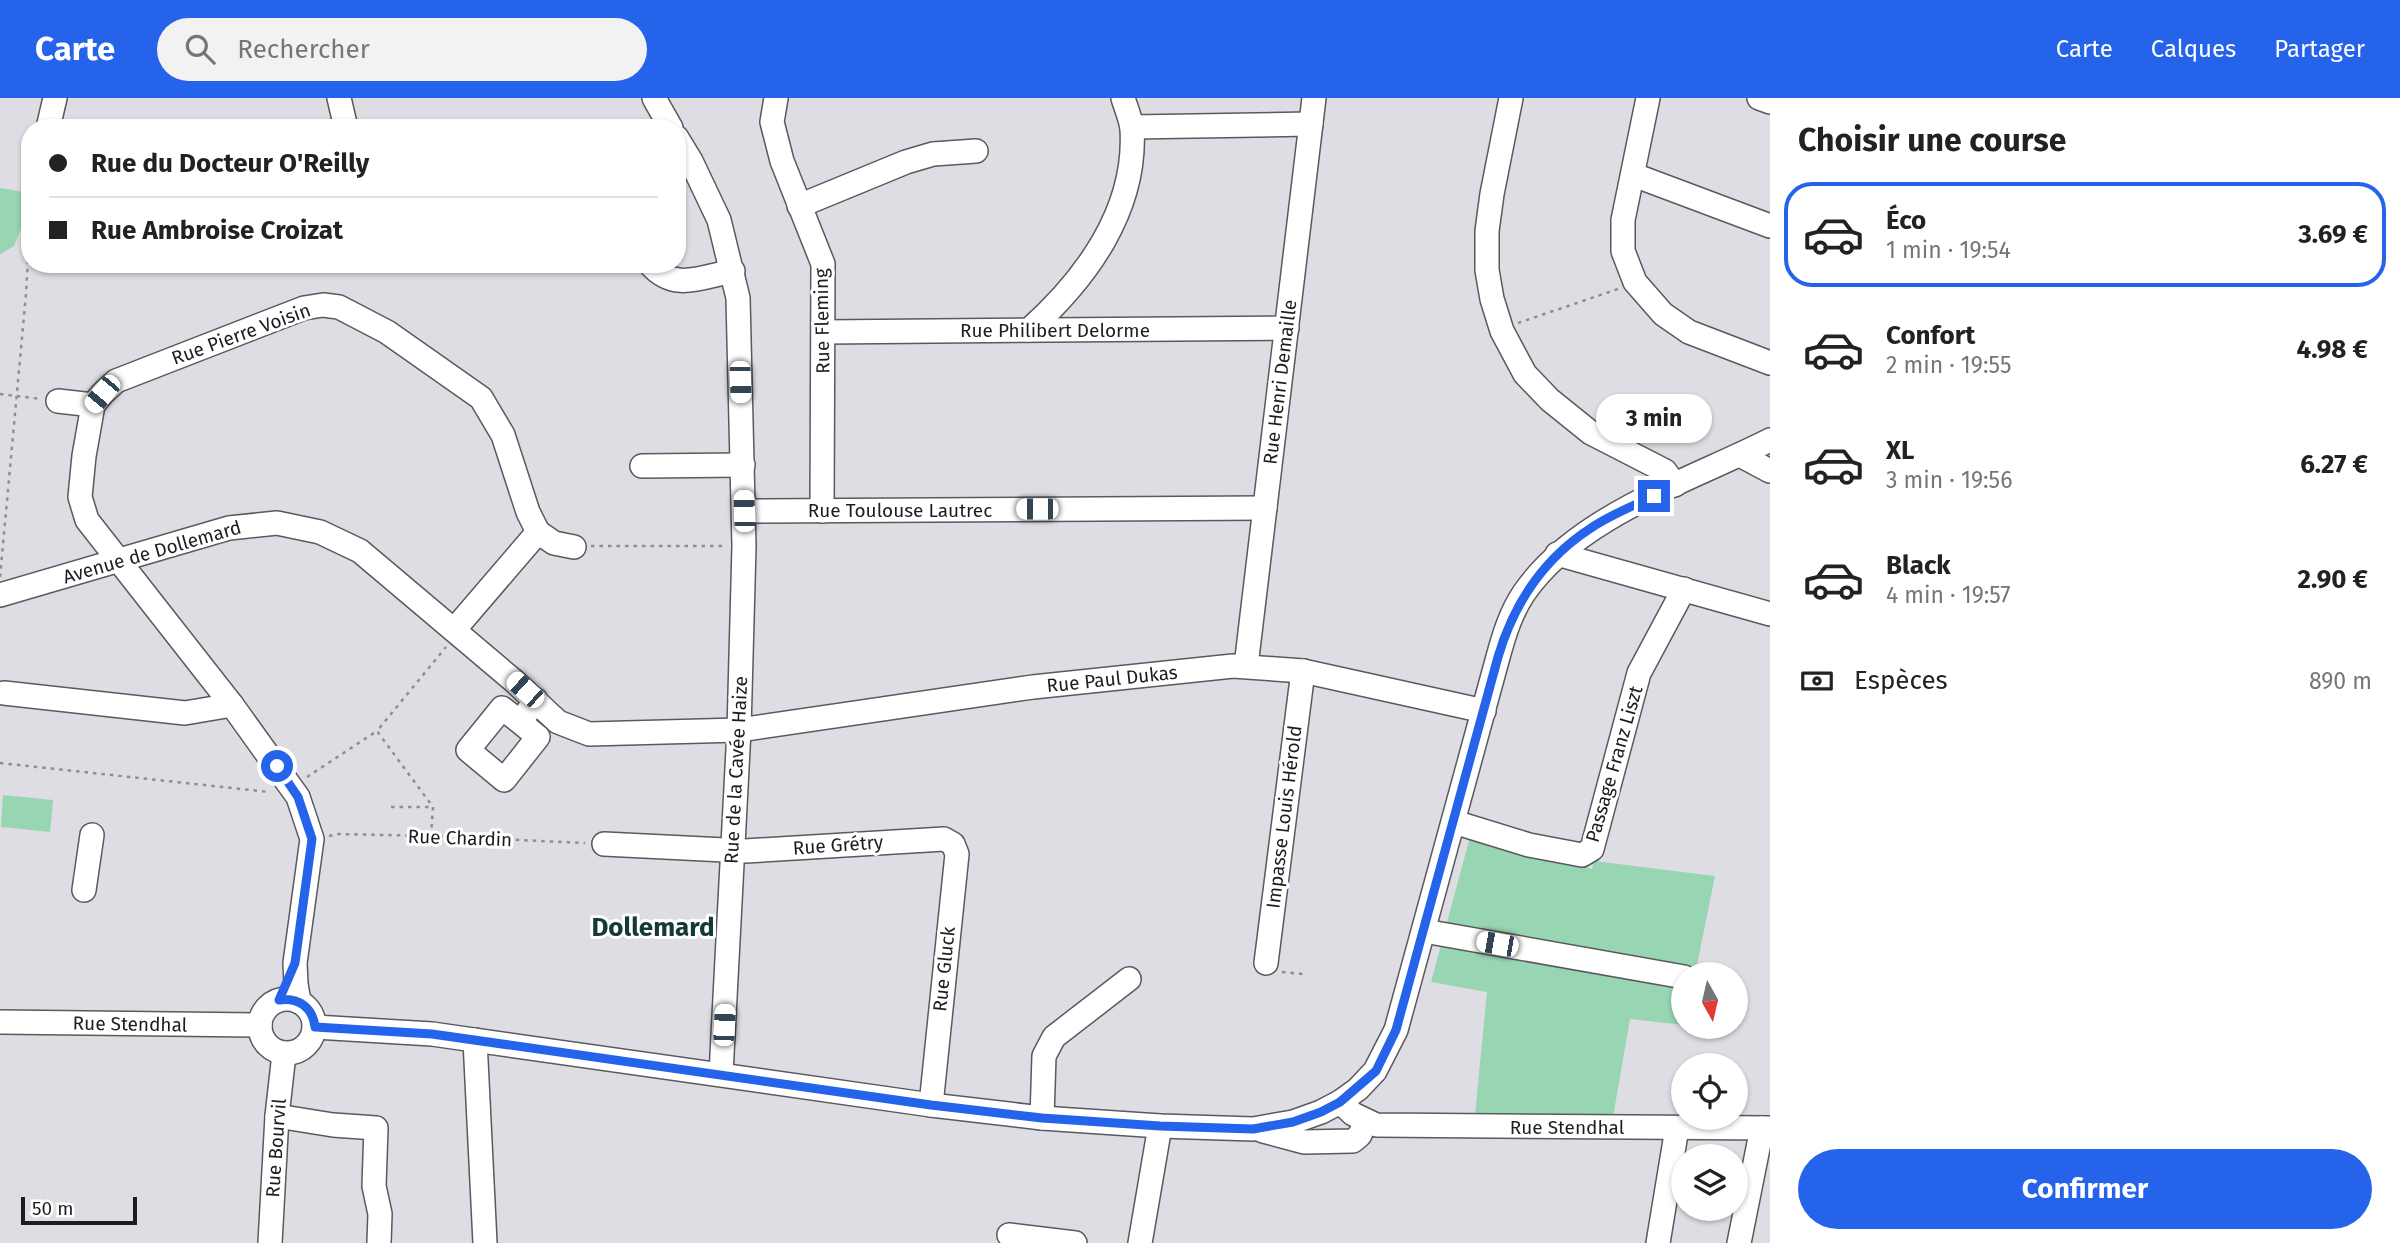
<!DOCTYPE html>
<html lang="fr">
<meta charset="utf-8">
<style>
:root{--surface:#fff;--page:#f2f2f2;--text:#222;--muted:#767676;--line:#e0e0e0;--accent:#2563eb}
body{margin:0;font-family:"Fira Sans",sans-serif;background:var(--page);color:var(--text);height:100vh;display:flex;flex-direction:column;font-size:26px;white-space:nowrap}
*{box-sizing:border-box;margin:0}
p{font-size:23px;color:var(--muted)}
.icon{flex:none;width:38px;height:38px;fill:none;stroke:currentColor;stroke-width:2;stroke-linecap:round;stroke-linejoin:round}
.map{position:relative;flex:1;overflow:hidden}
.side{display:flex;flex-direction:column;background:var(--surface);width:630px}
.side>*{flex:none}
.banner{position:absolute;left:21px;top:21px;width:665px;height:154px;border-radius:28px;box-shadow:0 2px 5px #0004;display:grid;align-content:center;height:154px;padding:0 28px;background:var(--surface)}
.needle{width:46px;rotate:172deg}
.buttons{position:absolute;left:1671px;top:864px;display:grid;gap:14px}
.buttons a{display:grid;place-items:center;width:77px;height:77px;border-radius:50%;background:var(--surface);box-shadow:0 2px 5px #0004;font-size:35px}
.scale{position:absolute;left:21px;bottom:18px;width:116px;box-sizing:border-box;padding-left:7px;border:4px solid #1d1d1f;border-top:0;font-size:19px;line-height:24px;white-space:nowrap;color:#1d1d1f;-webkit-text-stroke:5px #fff;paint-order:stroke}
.end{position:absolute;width:32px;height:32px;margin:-16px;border:9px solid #2563eb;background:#fff;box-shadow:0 0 0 4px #fff}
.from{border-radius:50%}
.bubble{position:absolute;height:49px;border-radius:24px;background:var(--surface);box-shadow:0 2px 5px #0004;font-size:23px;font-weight:700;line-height:49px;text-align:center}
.car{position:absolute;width:21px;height:42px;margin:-21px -10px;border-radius:9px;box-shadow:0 0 5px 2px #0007;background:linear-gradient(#fff 24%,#345 0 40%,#fff 0 76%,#345 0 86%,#fff 0)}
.banner b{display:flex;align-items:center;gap:24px;height:66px;font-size:26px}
.banner b+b{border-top:2px solid var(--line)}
.banner i{width:18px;height:18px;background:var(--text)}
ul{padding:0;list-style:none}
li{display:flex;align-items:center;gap:21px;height:105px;margin:0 14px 10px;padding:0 14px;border:4px solid transparent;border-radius:28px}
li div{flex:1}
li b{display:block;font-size:26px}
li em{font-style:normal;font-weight:700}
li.active{border-color:var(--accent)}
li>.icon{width:63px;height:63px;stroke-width:1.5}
h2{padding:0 28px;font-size:32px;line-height:84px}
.pay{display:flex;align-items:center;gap:18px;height:77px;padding:0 28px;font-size:26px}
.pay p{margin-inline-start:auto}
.action{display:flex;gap:14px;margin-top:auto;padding:14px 28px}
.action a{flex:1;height:80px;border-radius:42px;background:var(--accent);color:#fff;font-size:28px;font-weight:700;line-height:80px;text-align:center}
header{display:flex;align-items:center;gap:42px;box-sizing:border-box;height:98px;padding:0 35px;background:var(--accent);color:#fff}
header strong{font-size:33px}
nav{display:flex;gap:38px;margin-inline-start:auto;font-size:24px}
.search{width:490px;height:63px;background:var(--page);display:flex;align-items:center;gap:18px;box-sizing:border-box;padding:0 24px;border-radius:38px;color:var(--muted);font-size:26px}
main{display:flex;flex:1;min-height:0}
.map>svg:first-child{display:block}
.green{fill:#98d5b2}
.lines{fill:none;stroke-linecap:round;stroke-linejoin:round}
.minor-casing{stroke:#59595e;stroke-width:26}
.path{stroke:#8f8e93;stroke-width:2.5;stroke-dasharray:3.5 5;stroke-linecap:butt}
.minor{stroke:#fff;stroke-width:23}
.route{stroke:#2563eb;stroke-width:9}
.labels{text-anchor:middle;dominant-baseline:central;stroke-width:6;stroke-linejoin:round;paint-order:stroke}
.street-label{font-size:19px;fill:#1d1d1f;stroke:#fff}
.district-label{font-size:26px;font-weight:bold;fill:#153838;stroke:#fff}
</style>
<header>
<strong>Carte</strong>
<div class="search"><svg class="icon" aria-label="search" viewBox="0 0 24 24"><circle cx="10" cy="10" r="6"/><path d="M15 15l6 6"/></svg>Rechercher</div>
<nav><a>Carte</a><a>Calques</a><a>Partager</a></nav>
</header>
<main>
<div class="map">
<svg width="1770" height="1145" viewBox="0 0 1770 1145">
<rect width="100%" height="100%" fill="#dedde3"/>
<g class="green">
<polygon points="0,90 24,94 27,116 14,148 0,156"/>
<polygon points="3,697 53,702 50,734 1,729"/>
<polygon points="1471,735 1592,771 1594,763 1715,778 1695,877 1684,877 1683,927 1630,921 1613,1019 1475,1017 1487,894 1431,884"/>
</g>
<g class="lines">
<defs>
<g id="minor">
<polyline points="339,0 346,30"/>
<polyline points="654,0 671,30"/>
<polyline points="776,0 772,24 782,63 823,166 822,413"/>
<polyline points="1511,0 1492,96 1487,133 1487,172 1492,201 1502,233 1525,276 1550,302 1591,335 1665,373 1675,387"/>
<polyline points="1648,0 1623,122 1623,153 1635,184 1663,216 1689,234 1770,265"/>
<polyline points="1759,0 1770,4"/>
<polyline points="1132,29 1311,26"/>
<polyline points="48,30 55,0"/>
<polyline points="677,40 691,63 719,122 738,200 744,448 739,632 721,976"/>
<polyline points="1634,77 1770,128"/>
<polyline points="799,108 906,64 933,56 976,53"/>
<path d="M650 166C674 194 701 179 733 173"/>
<path d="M1029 232C1086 181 1137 112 1132 31 1131 21 1126 10 1123 0"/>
<polyline points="824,234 1287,230"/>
<polyline points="58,303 93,307"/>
<polyline points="1740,357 1770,373"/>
<polyline points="642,368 743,367"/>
<polyline points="744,413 1265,410"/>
<polyline points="538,434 554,445 574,449"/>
<polyline points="1557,456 1770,516"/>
<polyline points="0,497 229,430 277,425 320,434 360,453 514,583 558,624 589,636 739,632 1033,589 1233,568 1303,573 1484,613"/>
<polyline points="1246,568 1314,0"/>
<polyline points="4,595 185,615 232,607"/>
<polyline points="520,624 502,610 468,652 504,682 538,639 520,624 536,602"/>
<polyline points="1454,724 1529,747 1582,757 1592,751 1639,575 1684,491"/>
<polyline points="604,746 745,753 944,741 953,746 957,756 931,1007"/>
<polyline points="84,792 92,737"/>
<polyline points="1424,833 1684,879"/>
<polyline points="1266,865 1303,573"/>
<circle cx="287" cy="928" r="27"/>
<polyline points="299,904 296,886 295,865 312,741 298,699 232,607 87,422 80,399 84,358 93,307 102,296 116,283 304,210 323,207 339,209 387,234 481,300 503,337 528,414 538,434 454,532"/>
<polyline points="0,924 260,927"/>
<path d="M315 929 432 936 931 1007 1042 1020 1160 1028 1253 1031 1293 1024 1321 1014 1340 1004 1358 991 1375 973 1396 932 1498 559C1504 537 1511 514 1524 495 1577 418 1689 383 1770 342"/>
<polyline points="475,942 485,1145"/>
<polyline points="1340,1004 1353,1016 1376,1027 1770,1030"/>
<polyline points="277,1018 333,1027 376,1030 374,1088 380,1116 379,1145"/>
<polyline points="1042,1020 1044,958 1054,939 1129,881"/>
<polyline points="1263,1033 1304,1044 1353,1043 1360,1037 1365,1023"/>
<polyline points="1009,1137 1075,1145"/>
<polyline points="270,1145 277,1018 284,956"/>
<polyline points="1140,1145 1160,1028"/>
<polyline points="1658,1145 1677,1030"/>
<polyline points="1739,1145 1762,1030"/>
</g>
</defs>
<use href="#minor" class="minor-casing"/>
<g class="path">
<polyline points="1518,225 1618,191"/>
<polyline points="0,296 41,301"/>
<polyline points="591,448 725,448"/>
<polyline points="0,479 26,196 30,126"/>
<polyline points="0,665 269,694"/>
<polyline points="307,679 377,633"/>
<polyline points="391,709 433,709"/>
<polyline points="329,738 339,736 431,738 585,745"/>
<polyline points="431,738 433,709 377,633 446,549"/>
<polyline points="1282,874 1303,876 1303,879"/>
</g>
<use href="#minor" class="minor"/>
</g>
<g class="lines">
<path class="route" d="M277 668 298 699 312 741 295 865 279 902C299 899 313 910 315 929L432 936 931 1007 1042 1020 1160 1028 1253 1031 1293 1024 1321 1014 1340 1004 1376 973 1396 932 1498 559C1514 505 1543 461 1591 430 1610 417 1633 408 1654 398"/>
</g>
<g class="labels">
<g class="street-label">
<text transform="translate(822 223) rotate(-91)">Rue Fleming</text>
<text x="1055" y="232">Rue Philibert Delorme</text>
<text transform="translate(241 236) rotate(-20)">Rue Pierre Voisin</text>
<text transform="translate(1280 284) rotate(-83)">Rue Henri Demaille</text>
<text x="900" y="412">Rue Toulouse Lautrec</text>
<text transform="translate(152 454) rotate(-16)">Avenue de Dollemard</text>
<text transform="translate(1112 581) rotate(-6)">Rue Paul Dukas</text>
<text transform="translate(1614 666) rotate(-74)">Passage Franz Liszt</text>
<text transform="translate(736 672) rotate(-87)">Rue de la Cavée Haize</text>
<text transform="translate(1284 719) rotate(-83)">Impasse Louis Hérold</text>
<text transform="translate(460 740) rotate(2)">Rue Chardin</text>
<text transform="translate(838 747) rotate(-4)">Rue Grétry</text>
<text transform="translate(944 871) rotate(-84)">Rue Gluck</text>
<text transform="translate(130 926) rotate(1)">Rue Stendhal</text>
<text x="1567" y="1029">Rue Stendhal</text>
<text transform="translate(276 1050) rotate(-86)">Rue Bourvil</text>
</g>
<g class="district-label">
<text x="653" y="829">Dollemard</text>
</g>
</g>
</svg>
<div class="buttons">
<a><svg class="needle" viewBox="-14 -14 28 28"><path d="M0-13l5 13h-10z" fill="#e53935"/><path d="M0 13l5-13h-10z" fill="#767676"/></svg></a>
<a><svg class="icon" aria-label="locate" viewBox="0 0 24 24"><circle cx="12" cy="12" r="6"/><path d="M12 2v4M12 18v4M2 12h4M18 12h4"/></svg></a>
<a><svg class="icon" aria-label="layers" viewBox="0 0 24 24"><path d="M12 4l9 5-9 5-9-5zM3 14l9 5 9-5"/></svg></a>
</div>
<div class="scale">50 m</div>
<i class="end from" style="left:277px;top:668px"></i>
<i class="end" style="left:1654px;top:398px"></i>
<div class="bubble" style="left:1596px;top:296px;width:116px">3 min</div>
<i class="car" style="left:740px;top:284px;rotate:178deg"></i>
<i class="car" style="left:102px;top:296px;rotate:220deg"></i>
<i class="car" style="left:1037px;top:411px;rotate:270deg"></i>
<i class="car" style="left:744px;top:413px;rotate:358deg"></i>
<i class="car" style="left:525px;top:592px;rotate:312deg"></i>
<i class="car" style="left:1497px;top:846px;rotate:280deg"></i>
<i class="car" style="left:724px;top:927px;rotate:3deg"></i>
<div class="banner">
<b><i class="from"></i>Rue du Docteur O'Reilly</b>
<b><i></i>Rue Ambroise Croizat</b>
</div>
</div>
<section class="side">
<h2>Choisir une course</h2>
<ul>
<li class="active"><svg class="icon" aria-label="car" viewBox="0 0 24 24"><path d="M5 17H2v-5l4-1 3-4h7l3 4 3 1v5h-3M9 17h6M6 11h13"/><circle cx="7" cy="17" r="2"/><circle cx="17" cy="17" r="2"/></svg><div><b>Éco</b><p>1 min · 19:54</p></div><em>3.69 €</em></li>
<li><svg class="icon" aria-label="car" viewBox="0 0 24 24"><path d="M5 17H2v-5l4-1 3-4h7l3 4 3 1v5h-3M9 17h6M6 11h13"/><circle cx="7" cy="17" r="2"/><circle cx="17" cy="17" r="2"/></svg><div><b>Confort</b><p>2 min · 19:55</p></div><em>4.98 €</em></li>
<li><svg class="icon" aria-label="car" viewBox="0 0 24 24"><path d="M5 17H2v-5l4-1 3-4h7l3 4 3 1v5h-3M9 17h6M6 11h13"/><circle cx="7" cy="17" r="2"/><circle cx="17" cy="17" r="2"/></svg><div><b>XL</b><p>3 min · 19:56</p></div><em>6.27 €</em></li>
<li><svg class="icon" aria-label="car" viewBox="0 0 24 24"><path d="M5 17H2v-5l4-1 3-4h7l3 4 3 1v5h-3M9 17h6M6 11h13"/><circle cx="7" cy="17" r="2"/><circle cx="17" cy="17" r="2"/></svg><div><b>Black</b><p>4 min · 19:57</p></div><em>2.90 €</em></li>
</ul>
<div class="pay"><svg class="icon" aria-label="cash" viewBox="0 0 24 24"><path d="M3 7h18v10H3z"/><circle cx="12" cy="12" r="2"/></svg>Espèces<p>890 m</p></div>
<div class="action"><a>Confirmer</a></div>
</section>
</main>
